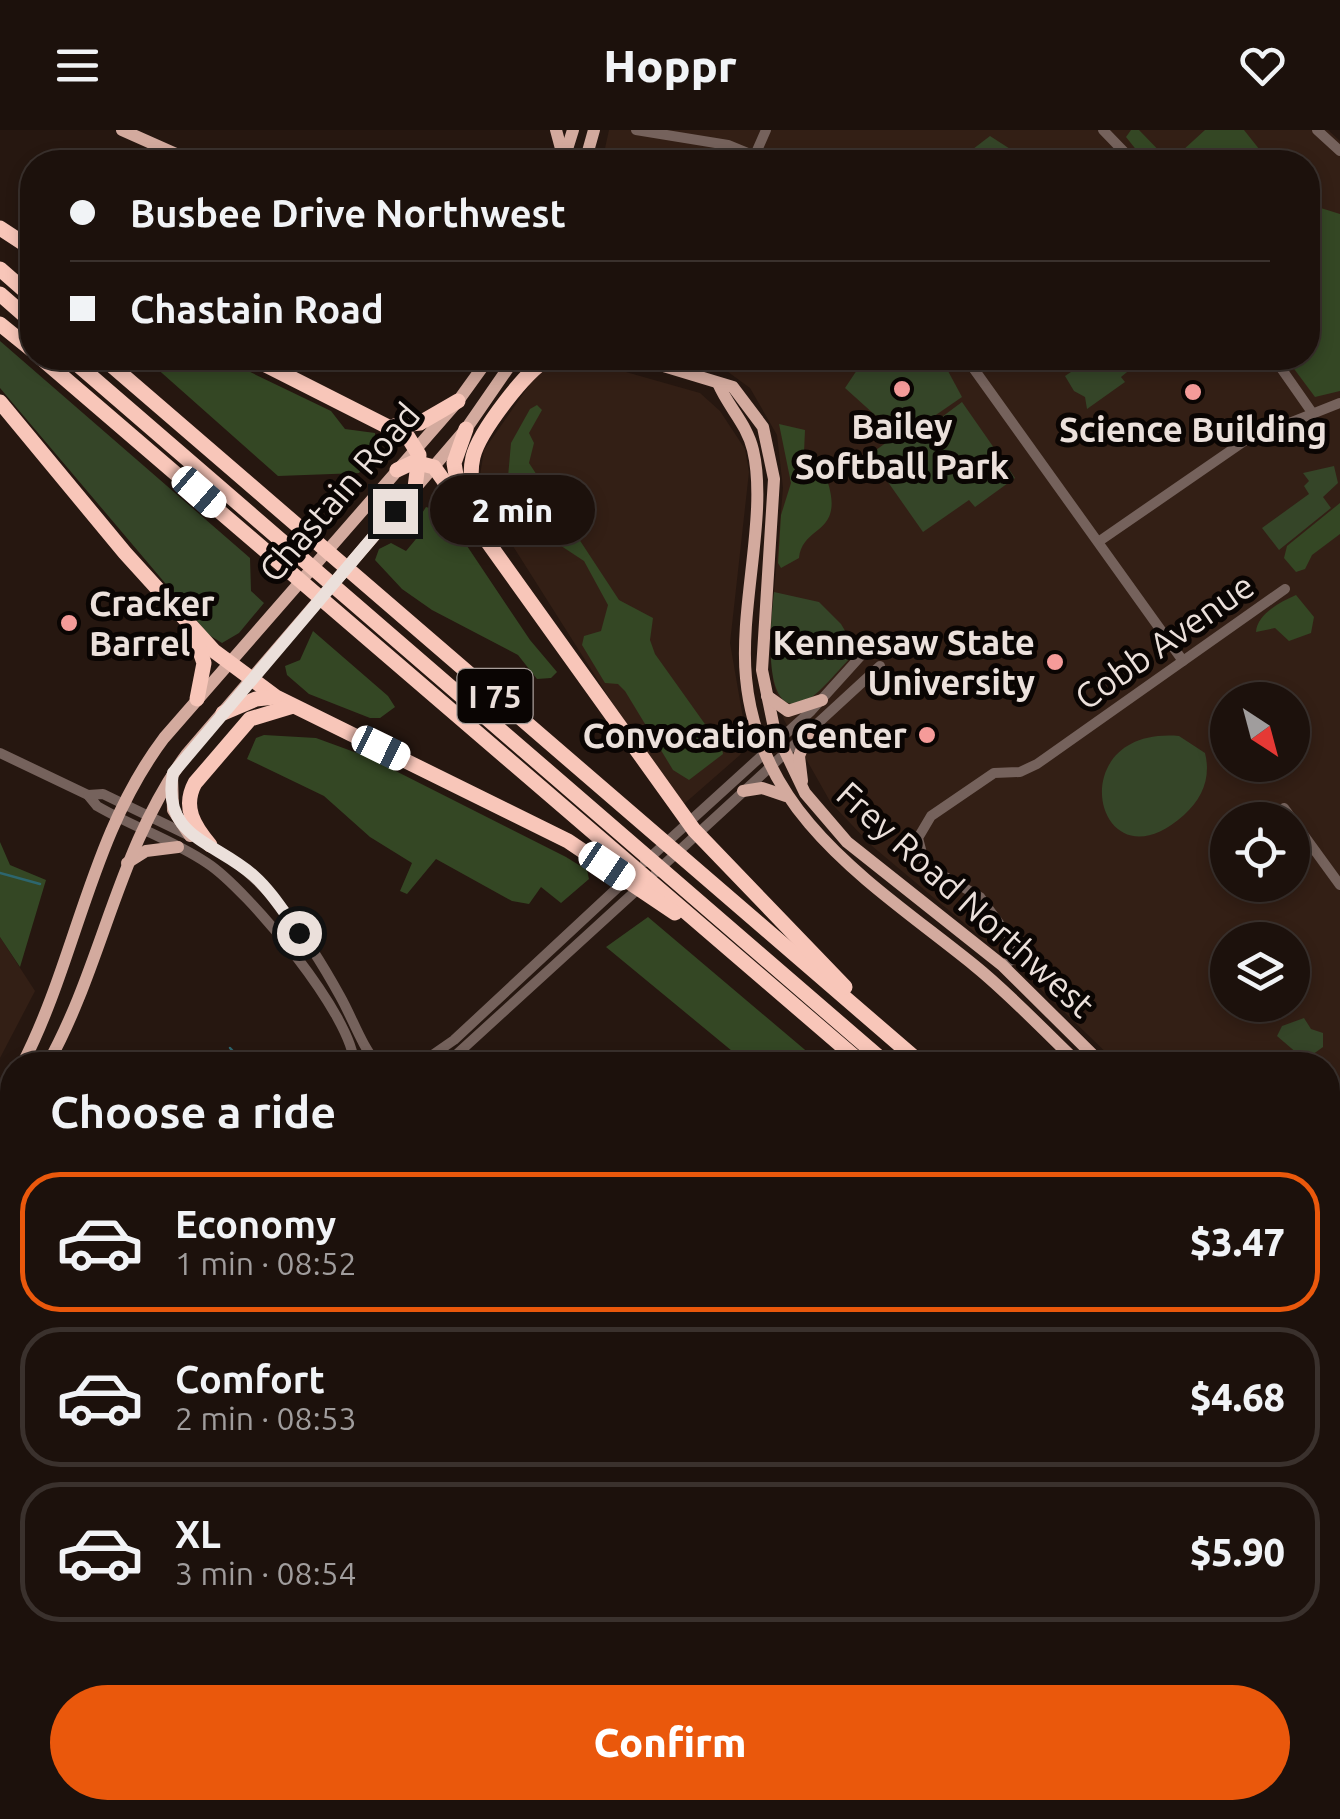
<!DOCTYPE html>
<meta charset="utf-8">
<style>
:root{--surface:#1c110c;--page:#251a15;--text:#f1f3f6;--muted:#a09d9d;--line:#3a312d;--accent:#ea580c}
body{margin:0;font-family:Ubuntu,sans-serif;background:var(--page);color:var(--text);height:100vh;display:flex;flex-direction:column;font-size:38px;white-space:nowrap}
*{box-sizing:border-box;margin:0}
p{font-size:32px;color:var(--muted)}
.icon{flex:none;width:55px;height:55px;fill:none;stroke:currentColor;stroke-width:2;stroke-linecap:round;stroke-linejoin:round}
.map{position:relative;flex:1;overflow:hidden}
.sheet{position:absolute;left:0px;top:922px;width:1340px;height:768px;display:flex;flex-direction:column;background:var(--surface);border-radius:40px 40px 0 0;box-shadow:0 5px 15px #0003,0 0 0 2px var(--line)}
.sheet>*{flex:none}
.top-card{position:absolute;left:20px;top:20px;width:1300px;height:220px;border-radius:40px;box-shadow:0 5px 15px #0003,0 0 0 2px var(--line);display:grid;align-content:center;height:220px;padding:0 50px;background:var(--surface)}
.needle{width:65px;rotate:144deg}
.tools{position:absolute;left:1210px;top:552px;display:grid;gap:20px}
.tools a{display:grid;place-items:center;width:100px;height:100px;border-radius:50%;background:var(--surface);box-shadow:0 5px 15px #0003,0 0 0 2px var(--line);font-size:50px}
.end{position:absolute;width:45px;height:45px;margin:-22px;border:12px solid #ebe0db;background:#111;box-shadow:0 0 0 5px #111}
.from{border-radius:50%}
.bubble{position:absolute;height:70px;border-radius:35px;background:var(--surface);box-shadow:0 5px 15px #0003,0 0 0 2px var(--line);font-size:32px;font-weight:800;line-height:70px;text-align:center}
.car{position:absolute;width:30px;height:60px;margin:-30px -15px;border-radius:12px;box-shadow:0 0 8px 2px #0007;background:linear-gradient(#fff 24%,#345 0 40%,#fff 0 76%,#345 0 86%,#fff 0)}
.top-card b{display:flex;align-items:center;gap:35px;height:95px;font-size:38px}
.top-card b+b{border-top:2px solid var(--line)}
.top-card i{width:25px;height:25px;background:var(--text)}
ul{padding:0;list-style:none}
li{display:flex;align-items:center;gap:30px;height:140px;margin:0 20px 15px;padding:0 30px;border:5px solid var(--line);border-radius:40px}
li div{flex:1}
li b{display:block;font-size:38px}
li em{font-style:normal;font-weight:800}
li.selected{border-color:var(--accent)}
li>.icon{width:90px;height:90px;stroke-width:1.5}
h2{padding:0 50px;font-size:45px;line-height:120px}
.cta{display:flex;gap:20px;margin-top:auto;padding:20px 50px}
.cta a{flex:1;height:115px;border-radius:60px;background:var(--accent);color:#fff;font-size:40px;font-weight:800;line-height:115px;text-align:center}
header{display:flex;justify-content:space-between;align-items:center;height:130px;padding:0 50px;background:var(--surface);font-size:45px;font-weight:800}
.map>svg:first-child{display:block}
.built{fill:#331f15;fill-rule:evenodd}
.green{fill:#354528}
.forest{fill:#344724}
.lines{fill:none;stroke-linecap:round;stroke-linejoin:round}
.stream{stroke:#2d666e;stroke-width:2.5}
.minor{stroke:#75625c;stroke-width:10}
.major{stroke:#d3aa9e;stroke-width:12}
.highway{stroke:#f8c6b9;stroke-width:15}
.route{stroke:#ebe0db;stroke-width:12}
.poi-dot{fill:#f59b99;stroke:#0a0503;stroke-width:4}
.labels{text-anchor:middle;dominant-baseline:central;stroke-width:10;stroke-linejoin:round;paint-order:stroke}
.shield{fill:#0a0503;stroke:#a89e9a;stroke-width:2.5}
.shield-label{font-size:32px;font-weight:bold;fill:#ebe0db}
.poi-label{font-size:35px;font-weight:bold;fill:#ebe0db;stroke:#0a0503}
.street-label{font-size:35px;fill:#ebe0db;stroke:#0a0503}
</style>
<header><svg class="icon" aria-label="menu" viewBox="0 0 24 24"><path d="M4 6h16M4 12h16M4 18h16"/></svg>Hoppr<svg class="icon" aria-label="heart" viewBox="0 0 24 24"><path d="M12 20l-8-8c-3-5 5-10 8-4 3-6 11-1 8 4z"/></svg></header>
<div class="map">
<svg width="1340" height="1689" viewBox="0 0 1340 1689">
<rect width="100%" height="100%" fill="#261710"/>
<g class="built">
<path d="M609 0H1328L1340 11V1076L1328 1068V935H1119L1025 844 872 716 831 673 784 590 773 551 771 496 783 358 777 305 750 258 709 228H1308V32H602ZM1228 570H1292V635H1228ZM1228 690H1292V755H1228ZM1228 810H1292V875H1228Z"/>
<polygon points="555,229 580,229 700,263 720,281 745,319 749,342 730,513 747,611 740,625 684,674 625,593 487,375 479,352 484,320 539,241"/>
<polygon points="0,807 35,861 0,928"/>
<polygon points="720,1678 845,1678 868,1689 709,1689"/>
</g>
<g class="green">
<polygon points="990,6 1021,26 1017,32 956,32"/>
<polygon points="0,211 250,428 251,461 264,473 239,503 222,513 209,505 0,258"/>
<polygon points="865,228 941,228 962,267 930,289 901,294 875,285 845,258"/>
<polygon points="1092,228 1132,228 1138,233 1121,247 1125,252 1087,279 1085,267 1074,261 1065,246"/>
<polygon points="962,272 1015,348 975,377 969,370 923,402 869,325 908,297 915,307"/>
<polygon points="1334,336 1338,353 1323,367 1331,378 1279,420 1262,398 1309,364 1304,356 1309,351 1303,343"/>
<path d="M774 462 819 472 841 494 857 521C844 533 820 564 806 571 758 594 772 484 774 462Z"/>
<path d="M1179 606 1205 623C1211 647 1203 668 1184 685 1096 765 1057 596 1179 606Z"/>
<polygon points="1304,888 1311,899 1323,903 1323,917 1305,930 1277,906 1282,896"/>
</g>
<g class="forest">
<polygon points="1131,0 1139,0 1170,32 1205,0 1244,0 1267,29 1263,32 1146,32 1126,7"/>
<polygon points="1308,74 1340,84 1340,261 1315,267 1286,228 1308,228"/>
<polygon points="145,228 221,228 331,281 345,299 375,303 376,318 359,343 278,346"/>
<polygon points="537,275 542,280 529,303 534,313 529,333 619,470 653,488 650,510 655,524 722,618 723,624 689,650 673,640 625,561 618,554 605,553 582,515 584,506 601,501 608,475 584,431 543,404 508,347 511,313 530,279"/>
<path d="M779 294 805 300 804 323 809 333 821 334C853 408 803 391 799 428L781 438 778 433 781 385 791 353Z"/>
<polygon points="1340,373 1340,404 1312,425 1305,439 1296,442 1284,428 1287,416"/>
<polygon points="426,377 444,383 451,392 530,510 557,542 551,548 537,549 518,525 432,480 402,459 375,430 379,419 391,413 406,421 421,403 419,388"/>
<path d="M1296 465 1314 487 1311 503 1289 511 1275 498 1256 502C1257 484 1280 472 1296 465Z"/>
<polygon points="313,501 388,566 395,577 380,588 370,588 309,564 287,545 285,536 300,530"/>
<polygon points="264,605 316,608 368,627 566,727 587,740 589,749 561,773 541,757 529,774 512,771 436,729 407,764 400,761 412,733 370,707 324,666 247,629 256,608"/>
<polygon points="0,712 10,735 46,750 20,837 0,807"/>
<polygon points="648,787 817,930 823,935 749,935 606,817"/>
<polygon points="1328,1274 1340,1280 1340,1384 1328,1379"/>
</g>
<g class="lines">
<g class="stream">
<polyline points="0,743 40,754"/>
<polyline points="230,918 246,935"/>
<polyline points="1328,1357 1340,1362"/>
</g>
<g class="minor">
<polyline points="636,0 728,15 770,32"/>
<polyline points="1103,0 1134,32"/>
<polyline points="1317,0 1340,21"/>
<polyline points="755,25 766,0"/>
<polyline points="966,228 1183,531"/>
<polyline points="1274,228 1311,281"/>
<polyline points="1101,410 1246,310 1340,273"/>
<path d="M0 623 88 665 97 676C133 697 173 710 207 733 247 759 355 888 354 935"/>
<polyline points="88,665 103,664 192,707"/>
<polyline points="1284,678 1340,755"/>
<path d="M207 714C267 746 308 808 340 866 353 889 361 915 378 935"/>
<polyline points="645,732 811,581 868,518"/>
<polyline points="656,742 880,536"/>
<polyline points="1002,835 1022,825 980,767 925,735 918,708 931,686 994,643 1020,642 1037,634 1285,459"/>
<polyline points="372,927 392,935"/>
<polyline points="418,935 454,910 629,747"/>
<polyline points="445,935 640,757"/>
<polyline points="1221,935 1254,926 1285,935"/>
<polyline points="1328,979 1334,983"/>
<polyline points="1328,1567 1340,1570"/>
<polyline points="0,1569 12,1559"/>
<polyline points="1121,1678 1122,1689"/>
<polyline points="1130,1678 1132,1689"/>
<polyline points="662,1689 675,1678"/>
<polyline points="691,1689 702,1678"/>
</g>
<g class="major">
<polyline points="122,0 194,32"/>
<polyline points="556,0 563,26"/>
<polyline points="563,32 573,0"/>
<polyline points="585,32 594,0"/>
<polyline points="637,228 733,257 763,297 774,349 762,540 774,598 805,663 847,712 1002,835 1103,935"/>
<path d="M718 253C728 277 747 294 753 320 768 383 739 477 746 548 759 688 875 755 975 836 1012 866 1045 902 1080 935"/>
<polyline points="767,566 788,581 822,570"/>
<polyline points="172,646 173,680 190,706"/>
<polyline points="802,651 799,626 810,599"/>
<polyline points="743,661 762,658 786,666"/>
<polyline points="127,733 146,721 178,717"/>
<path d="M22 935C77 828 90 706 164 608L458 271 489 228"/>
<path d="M47 935C103 835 117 720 186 625L466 299 515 228"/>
<polyline points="0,973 12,951"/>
<polyline points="0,1017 12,995"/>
<polyline points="1328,1078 1340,1086"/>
<polyline points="1328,1097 1340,1104"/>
<polyline points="0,1305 12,1308"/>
<polyline points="0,1324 12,1328"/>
<polyline points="876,1678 903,1689"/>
<polyline points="926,1678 956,1689"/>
</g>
<g class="highway">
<polyline points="0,98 32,119"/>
<polyline points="0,139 32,167"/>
<polyline points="0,164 32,192"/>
<polyline points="0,194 32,220"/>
<polyline points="41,228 864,935"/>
<polyline points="70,228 888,935"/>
<polyline points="103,228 923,935"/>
<polyline points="252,228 408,307 419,325 415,358"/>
<polyline points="0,272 125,423 214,521 276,567 568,711 675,783"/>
<polyline points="394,296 420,293 458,271"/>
<polyline points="397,340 414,332 434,337 694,700 845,857"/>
<polyline points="459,363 454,333 466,299"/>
<path d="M480 389C474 370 468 348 473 327 479 302 527 239 549 228"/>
<polyline points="195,507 204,533 197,569"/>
<polyline points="223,583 256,569 275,567"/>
<path d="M210 715C194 696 182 677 195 653L250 589 293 576"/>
<polyline points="1328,1207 1340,1214"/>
<polyline points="1328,1234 1340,1240"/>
<polyline points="1328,1251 1340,1257"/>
</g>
</g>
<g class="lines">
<path class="route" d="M299 803C285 784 272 762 254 746 215 711 161 708 173 643L395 381"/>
</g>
<g class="poi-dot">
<circle cx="902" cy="259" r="10"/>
<circle cx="1193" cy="262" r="10"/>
<circle cx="69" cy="493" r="10"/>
<circle cx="1055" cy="532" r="10"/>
<circle cx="927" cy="605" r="10"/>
</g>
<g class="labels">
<rect class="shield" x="457.5" y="539" width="75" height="54" rx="8"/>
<g class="shield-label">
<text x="495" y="566">I 75</text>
</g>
<g class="poi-label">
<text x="902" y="296">Bailey<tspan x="902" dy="40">Softball Park</tspan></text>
<text x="1193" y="299">Science Building</text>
<text x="89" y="473" text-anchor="start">Cracker<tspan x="89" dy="40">Barrel</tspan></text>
<text x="1035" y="512" text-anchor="end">Kennesaw State<tspan x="1035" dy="40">University</tspan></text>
<text x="907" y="605" text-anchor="end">Convocation Center</text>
</g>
<g class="street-label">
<text transform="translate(339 362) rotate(-49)">Chastain Road</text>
<text transform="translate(1164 511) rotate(-35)">Cobb Avenue</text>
<text transform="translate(966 769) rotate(42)">Frey Road Northwest</text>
</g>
</g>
</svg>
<div class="tools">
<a><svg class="needle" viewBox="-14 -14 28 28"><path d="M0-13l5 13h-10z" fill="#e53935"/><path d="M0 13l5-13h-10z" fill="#a09d9d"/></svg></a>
<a><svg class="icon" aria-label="locate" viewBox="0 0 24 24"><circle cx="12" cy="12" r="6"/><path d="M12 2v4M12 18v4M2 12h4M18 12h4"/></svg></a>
<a><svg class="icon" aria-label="layers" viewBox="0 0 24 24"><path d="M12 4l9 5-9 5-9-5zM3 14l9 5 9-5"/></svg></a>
</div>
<i class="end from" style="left:299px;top:803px"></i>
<i class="end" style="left:395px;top:381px"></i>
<div class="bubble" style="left:430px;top:345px;width:165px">2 min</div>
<i class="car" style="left:199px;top:362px;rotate:131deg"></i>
<i class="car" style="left:381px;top:618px;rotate:116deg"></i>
<i class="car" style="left:607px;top:736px;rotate:124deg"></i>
<div class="top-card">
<b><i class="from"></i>Busbee Drive Northwest</b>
<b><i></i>Chastain Road</b>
</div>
<section class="sheet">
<h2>Choose a ride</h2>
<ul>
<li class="selected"><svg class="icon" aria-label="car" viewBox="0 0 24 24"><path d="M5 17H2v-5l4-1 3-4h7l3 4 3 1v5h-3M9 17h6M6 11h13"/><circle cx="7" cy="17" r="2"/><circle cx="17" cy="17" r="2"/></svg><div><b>Economy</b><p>1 min · 08:52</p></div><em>$3.47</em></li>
<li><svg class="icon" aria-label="car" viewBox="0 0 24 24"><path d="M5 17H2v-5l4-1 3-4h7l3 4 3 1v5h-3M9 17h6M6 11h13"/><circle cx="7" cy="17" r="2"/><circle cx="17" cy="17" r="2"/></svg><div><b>Comfort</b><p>2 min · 08:53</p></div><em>$4.68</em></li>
<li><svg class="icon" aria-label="car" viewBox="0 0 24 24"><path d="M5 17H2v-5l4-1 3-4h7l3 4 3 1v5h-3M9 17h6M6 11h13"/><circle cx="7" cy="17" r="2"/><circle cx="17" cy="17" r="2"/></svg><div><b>XL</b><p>3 min · 08:54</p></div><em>$5.90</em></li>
</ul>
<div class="cta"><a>Confirm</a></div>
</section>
</div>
